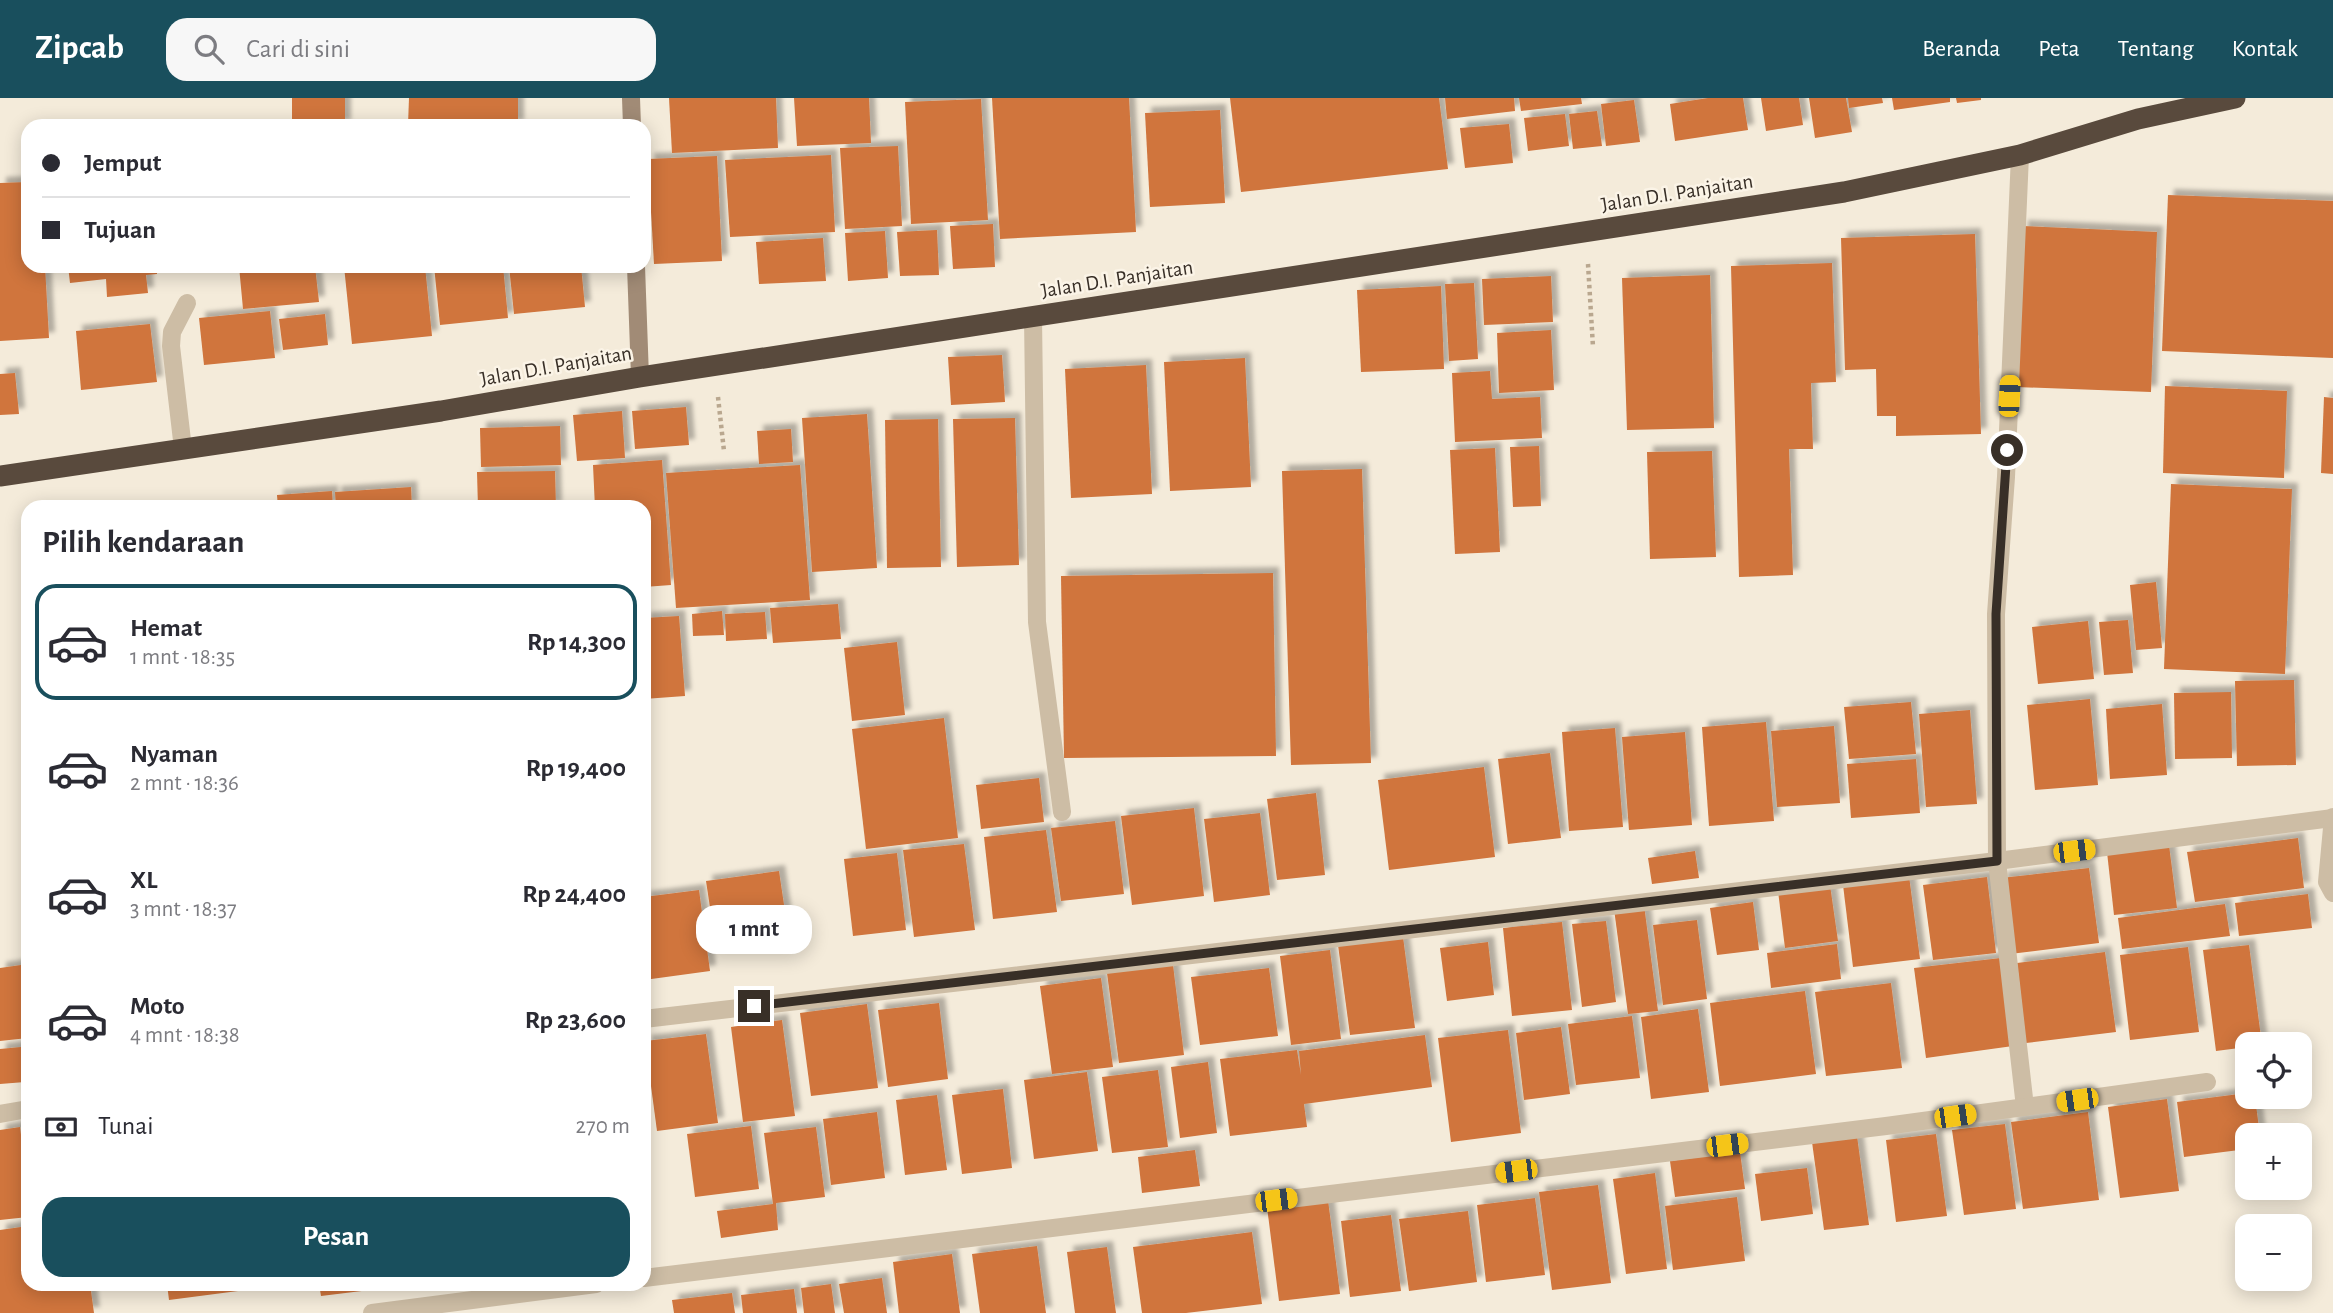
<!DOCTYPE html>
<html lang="id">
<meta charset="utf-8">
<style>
:root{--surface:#fff;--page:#f7f7f7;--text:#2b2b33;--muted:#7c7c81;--line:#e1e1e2;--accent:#194f5d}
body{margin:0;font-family:"Alegreya Sans",sans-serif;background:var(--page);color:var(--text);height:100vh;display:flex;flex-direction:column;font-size:26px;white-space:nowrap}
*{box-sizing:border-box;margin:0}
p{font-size:23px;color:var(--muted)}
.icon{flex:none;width:38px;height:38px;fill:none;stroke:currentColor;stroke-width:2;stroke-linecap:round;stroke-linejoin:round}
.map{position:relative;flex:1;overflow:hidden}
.drawer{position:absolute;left:21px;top:402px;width:630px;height:791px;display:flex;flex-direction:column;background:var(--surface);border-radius:21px;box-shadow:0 4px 18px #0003}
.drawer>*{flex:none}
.hud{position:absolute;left:21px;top:21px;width:630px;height:154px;border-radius:21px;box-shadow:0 4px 18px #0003;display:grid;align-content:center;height:154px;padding:0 21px;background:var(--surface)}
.buttons{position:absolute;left:2235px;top:934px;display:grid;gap:14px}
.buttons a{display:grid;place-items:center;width:77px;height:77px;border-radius:14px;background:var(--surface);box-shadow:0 4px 18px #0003;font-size:35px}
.end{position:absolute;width:32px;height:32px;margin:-16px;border:9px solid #382f27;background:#fff;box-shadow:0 0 0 4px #fff}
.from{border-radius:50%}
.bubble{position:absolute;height:49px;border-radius:21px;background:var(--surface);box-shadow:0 4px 18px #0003;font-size:23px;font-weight:700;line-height:49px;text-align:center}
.car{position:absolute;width:21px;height:42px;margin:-21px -10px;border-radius:9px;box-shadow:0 0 5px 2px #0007;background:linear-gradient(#f5c518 24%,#345 0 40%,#f5c518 0 76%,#345 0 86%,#f5c518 0)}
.hud b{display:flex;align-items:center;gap:24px;height:66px;font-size:26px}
.hud b+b{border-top:2px solid var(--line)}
.hud i{width:18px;height:18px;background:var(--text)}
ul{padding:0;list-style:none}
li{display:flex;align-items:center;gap:21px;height:116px;margin:0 14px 10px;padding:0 7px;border:4px solid transparent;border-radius:21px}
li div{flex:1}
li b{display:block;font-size:26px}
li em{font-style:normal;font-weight:700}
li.active{border-color:var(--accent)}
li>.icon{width:63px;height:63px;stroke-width:1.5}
h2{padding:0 21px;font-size:32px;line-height:84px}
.pay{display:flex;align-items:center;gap:18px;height:77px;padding:0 21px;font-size:26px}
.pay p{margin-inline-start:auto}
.cta{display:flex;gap:14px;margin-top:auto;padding:14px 21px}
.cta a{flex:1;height:80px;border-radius:21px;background:var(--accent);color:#fff;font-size:28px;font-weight:700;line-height:80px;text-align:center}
header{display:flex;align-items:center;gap:42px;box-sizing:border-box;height:98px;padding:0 35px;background:var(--accent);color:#fff}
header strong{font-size:33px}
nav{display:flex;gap:38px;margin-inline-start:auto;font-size:24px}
.search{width:490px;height:63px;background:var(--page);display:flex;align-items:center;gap:18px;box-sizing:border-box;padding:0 24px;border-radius:21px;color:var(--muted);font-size:26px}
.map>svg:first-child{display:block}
.building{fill:#d0743c;filter:url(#shadow)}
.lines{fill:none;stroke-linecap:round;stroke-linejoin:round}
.path{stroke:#b9a78f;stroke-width:4.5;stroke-dasharray:3.5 3.5;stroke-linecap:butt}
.lane{stroke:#cdbda5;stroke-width:18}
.street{stroke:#cdbda5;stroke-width:18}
.secondary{stroke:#a18b76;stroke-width:18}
.highway{stroke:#594a3d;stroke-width:21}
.route{stroke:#382f27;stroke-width:9}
.labels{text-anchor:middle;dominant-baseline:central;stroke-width:5;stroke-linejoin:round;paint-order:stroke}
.street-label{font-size:21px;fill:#382f27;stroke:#fbf4e7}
</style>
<header>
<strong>Zipcab</strong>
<div class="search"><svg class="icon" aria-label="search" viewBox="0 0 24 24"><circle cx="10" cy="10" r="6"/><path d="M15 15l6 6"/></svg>Cari di sini</div>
<nav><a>Beranda</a><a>Peta</a><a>Tentang</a><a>Kontak</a></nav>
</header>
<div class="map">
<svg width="2333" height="1215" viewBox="0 0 2333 1215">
<defs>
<filter id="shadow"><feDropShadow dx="6" dy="-6" stdDeviation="2" flood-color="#0004"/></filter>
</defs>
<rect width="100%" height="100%" fill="#f4ebda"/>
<g class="building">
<rect x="292" y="0" width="53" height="28"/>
<polygon points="409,0 518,0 518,28 408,27"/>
<polygon points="669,0 776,0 778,50 672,55"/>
<polygon points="794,0 869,0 871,45 797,48"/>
<polygon points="992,0 1129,0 1136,134 1000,141"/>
<polygon points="1230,0 1439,0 1448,71 1241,94"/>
<polygon points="1445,0 1514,0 1515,13 1447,21"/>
<polygon points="1519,0 1581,0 1582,6 1521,13"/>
<polygon points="1708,0 1743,0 1748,32 1675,43 1670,6"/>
<polygon points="1761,0 1799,0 1803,27 1766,33"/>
<polygon points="1809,0 1846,0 1852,34 1815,40"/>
<polygon points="1848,0 1882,0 1883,5 1849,10"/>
<polygon points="1892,0 1950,0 1950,4 1894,12"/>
<polygon points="1956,0 1981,0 1981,2 1957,5"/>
<polygon points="981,1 988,122 911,126 905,4"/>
<polygon points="1634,2 1640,44 1606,48 1601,6"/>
<polygon points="1220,12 1225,105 1150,109 1145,15"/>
<polygon points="1597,13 1602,48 1573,51 1569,16"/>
<polygon points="1565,16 1569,48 1528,53 1524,20"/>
<polygon points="1509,26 1513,65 1465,70 1460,30"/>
<polygon points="898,48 902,128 845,131 840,50"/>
<polygon points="831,57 835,134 730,139 725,62"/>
<polygon points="717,58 722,163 654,166 648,61"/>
<polygon points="28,84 28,168 45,168 49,240 0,243 0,85"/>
<polygon points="2168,97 2333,103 2333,260 2162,253"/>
<polygon points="993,126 995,169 953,171 950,128"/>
<polygon points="2022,128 2157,134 2151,294 2016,289"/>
<polygon points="937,132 939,177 900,178 897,134"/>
<polygon points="885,133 888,180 848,183 845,135"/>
<polygon points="1975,136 1981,336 1896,338 1896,318 1877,318 1876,271 1845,272 1841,140"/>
<polygon points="823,140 826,183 759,186 756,144"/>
<polygon points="1832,165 1836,284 1811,285 1813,351 1789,351 1793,477 1739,479 1731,168"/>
<polygon points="68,168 157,168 157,176 146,177 148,195 107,199 106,181 70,185"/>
<polygon points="239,168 315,168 319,204 243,211"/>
<polygon points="344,168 425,168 432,238 352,246"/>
<polygon points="434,168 503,168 508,220 440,227"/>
<polygon points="509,168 581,168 585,209 514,216"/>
<polygon points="1710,177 1714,330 1627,332 1622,180"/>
<polygon points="1551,178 1553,224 1484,227 1482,181"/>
<polygon points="1474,185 1478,261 1449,263 1445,186"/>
<polygon points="1441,188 1444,271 1361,274 1357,192"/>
<polygon points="270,213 275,260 204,267 199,220"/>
<polygon points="325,216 328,247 283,252 279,221"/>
<polygon points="150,226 157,284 81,292 76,233"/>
<polygon points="1551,232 1554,292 1499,295 1497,235"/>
<polygon points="1002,257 1005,304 951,307 948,259"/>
<polygon points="1245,260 1251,389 1170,393 1164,264"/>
<polygon points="1146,267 1152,396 1071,400 1065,271"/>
<polygon points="1490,273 1492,301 1540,299 1542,340 1455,344 1452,275"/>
<polygon points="15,275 19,316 0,317 0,276"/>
<polygon points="2165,288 2287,293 2284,380 2163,375"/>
<polygon points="2324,299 2333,300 2333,376 2321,375"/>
<polygon points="686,309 689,347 635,351 632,313"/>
<polygon points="622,313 625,360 577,363 573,317"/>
<polygon points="867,316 877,470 812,474 802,320"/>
<polygon points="1015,320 1019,467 957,469 953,321"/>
<polygon points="938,321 941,469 887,470 885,322"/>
<polygon points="560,328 561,367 481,369 480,330"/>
<polygon points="791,331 793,364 759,366 757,333"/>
<polygon points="1539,348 1541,408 1513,409 1510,349"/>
<polygon points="1495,350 1500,454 1455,456 1450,352"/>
<polygon points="1712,353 1716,459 1650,461 1647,354"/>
<polygon points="662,362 671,487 644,489 644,410 595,410 593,367"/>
<polygon points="800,367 810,502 676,510 666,375"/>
<polygon points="1362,371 1371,665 1291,667 1282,373"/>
<polygon points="555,373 556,410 478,410 477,374"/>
<polygon points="2171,386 2292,391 2285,576 2164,571"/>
<polygon points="411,389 412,410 336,410 335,394"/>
<polygon points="332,393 333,410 278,410 277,397"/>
<polygon points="1273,475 1276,658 1064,660 1061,478"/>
<polygon points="2156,484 2162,550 2136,552 2130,487"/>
<polygon points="838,506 841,541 773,545 770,510"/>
<polygon points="722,513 724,537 693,538 692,516"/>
<polygon points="765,514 767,541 726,543 725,516"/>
<polygon points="679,518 685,598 644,601 644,520"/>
<polygon points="2128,522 2133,575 2104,577 2099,524"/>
<polygon points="2088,523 2094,581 2038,586 2032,529"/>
<polygon points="897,544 905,617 852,623 844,550"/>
<polygon points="2294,582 2296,667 2237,668 2235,583"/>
<polygon points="2231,594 2232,660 2175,661 2174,595"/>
<polygon points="2090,601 2098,687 2035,692 2027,607"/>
<polygon points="1911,604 1916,656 1849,661 1844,609"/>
<polygon points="2162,606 2167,677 2110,681 2106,611"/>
<polygon points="1970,612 1977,706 1926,709 1919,616"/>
<polygon points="944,620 958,740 866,751 852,631"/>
<polygon points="1766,624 1774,723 1709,728 1702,629"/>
<polygon points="1834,628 1840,705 1777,709 1771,633"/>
<polygon points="1615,630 1623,729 1569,733 1562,634"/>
<polygon points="1685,634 1692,727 1629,732 1622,639"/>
<polygon points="1550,655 1561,740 1508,746 1498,661"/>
<polygon points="1916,661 1920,715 1851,720 1847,666"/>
<polygon points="1484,669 1495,759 1389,772 1378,682"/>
<polygon points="1039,680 1044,724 981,731 976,687"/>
<polygon points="1316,695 1325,777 1277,782 1267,701"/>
<polygon points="1194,710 1204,798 1132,807 1121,718"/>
<polygon points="1260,715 1270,797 1214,804 1204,721"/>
<polygon points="1115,723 1124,796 1061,803 1051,730"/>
<polygon points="1046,732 1057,814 993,821 984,739"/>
<polygon points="2298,740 2304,790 2195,804 2187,754"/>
<polygon points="964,746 975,832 914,839 903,752"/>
<polygon points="2169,747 2177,810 2114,817 2107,754"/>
<polygon points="1695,753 1699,780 1652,786 1648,760"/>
<polygon points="897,755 906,832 853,838 844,761"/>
<polygon points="2089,770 2099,845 2010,856 2001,780"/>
<polygon points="779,773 790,847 717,856 706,783"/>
<polygon points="1909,778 1920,861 1853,869 1843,787"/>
<polygon points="1987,779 1996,855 1933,862 1923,787"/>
<polygon points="1830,787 1838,843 1785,850 1778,793"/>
<polygon points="699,792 710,873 644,882 644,799"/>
<polygon points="2308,796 2312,830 2239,838 2235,805"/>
<polygon points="1753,804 1759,852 1717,857 1710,810"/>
<polygon points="2225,806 2230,838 2122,851 2118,820"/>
<polygon points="1644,807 1658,913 1628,916 1614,811"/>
<polygon points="1697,822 1707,901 1663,907 1653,827"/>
<polygon points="1606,823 1616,904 1582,909 1572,826"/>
<polygon points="1562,824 1572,912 1512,918 1503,830"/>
<polygon points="1403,839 1415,930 1350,937 1338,847"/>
<polygon points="1488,844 1494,897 1447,903 1440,850"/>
<polygon points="1837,846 1841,881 1771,890 1767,855"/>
<polygon points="2249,847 2262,947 2247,947 2247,949 2216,953 2203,852"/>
<polygon points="2188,849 2199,934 2130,942 2120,857"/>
<polygon points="1330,852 1341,941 1291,947 1280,858"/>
<polygon points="2105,854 2116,934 2026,945 2017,865"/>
<polygon points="2001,860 2013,948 1926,960 1914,870"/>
<polygon points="28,866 28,940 0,943 0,870"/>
<polygon points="1173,867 1184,957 1119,965 1107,875"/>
<polygon points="1269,870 1278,938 1200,947 1191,879"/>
<polygon points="1101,880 1113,969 1052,976 1040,888"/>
<polygon points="1891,885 1902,970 1826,978 1815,894"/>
<polygon points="1805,893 1816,976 1720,988 1710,905"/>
<polygon points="939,905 948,981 888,989 878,912"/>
<polygon points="867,906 878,990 811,998 800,915"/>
<polygon points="1698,911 1709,994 1651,1001 1641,919"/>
<polygon points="1632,918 1640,980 1576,987 1568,926"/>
<polygon points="782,922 795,1018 743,1024 731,929"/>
<polygon points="1561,929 1570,996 1524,1002 1516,935"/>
<polygon points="1508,932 1521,1035 1451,1044 1438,940"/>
<polygon points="706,936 718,1025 657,1033 645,943"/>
<polygon points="1425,937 1432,989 1304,1006 1307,1029 1230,1038 1220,961 1297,952 1301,977 1299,953"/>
<polygon points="21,949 25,984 0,986 0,951"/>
<polygon points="1208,964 1217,1035 1180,1040 1171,969"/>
<polygon points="1158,972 1168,1049 1112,1055 1102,979"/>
<polygon points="1087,974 1098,1053 1034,1061 1024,982"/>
<polygon points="1003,991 1012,1070 962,1076 952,997"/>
<polygon points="2247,995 2247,999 2255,999 2260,1038 2247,1038 2247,1051 2184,1059 2177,1004"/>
<polygon points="937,997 947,1072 905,1077 896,1002"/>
<polygon points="2167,1001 2179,1093 2120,1100 2108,1009"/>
<polygon points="877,1014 885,1080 831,1087 823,1021"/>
<polygon points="2088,1014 2099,1102 2023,1111 2011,1024"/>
<polygon points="2005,1026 2016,1111 1964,1117 1952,1032"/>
<polygon points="751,1028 759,1091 695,1099 687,1036"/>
<polygon points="20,1029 28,1091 28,1119 0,1122 0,1032"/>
<polygon points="816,1029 825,1099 776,1105 778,1132 721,1140 717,1113 773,1106 764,1035"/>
<polygon points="1936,1036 1947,1118 1896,1124 1886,1042"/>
<polygon points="1857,1038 1869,1127 1824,1132 1812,1044"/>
<polygon points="1195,1052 1200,1088 1142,1095 1138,1059"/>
<polygon points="1740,1054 1745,1091 1675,1099 1670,1063"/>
<polygon points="1807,1070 1813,1116 1761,1123 1755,1076"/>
<polygon points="1655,1075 1667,1171 1626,1176 1613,1081"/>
<polygon points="1598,1087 1611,1185 1552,1192 1539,1094"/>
<polygon points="1737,1099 1745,1163 1673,1172 1665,1108"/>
<polygon points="1535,1100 1545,1177 1486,1184 1477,1107"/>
<polygon points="1328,1102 1340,1196 1279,1203 1267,1109"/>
<polygon points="1468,1113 1477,1184 1409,1193 1399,1121"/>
<polygon points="1391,1117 1401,1193 1350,1199 1341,1123"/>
<polygon points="28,1128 28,1186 90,1186 94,1215 0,1215 0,1132"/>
<polygon points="1252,1134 1262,1206 1186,1215 1142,1215 1133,1149"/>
<polygon points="1037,1148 1046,1215 980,1215 972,1156"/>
<polygon points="1107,1149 1116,1215 1075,1215 1067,1154"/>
<polygon points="952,1156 960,1215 899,1215 893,1164"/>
<polygon points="882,1180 887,1215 844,1215 839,1186"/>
<polygon points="167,1186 238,1186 238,1193 169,1202"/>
<polygon points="319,1186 378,1186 378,1191 321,1198"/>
<polygon points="831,1186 835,1215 804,1215 801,1190"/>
<polygon points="794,1191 797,1215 743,1215 741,1197"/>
<polygon points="732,1195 735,1215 674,1215 672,1202"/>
</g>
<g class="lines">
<g class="path">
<polyline points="1588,166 1593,249"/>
<polyline points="718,299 724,353"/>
</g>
<polyline class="lane" points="183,351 171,248 172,234 187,205"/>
<g class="street">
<polyline points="2020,57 2006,379 1996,516 1997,763 2025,1009"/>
<polyline points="1033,219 1037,524 1062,714"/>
<polyline points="2333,719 2327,784 2333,795"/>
<polyline points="644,921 1997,763 2333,720"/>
<polyline points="0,1016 28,1011"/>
<polyline points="644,1180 1886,1028 2207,984"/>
<polyline points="372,1215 596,1186"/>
</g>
<g class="secondary">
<polyline points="631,0 632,28"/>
<polyline points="636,168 640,279"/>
</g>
<polyline class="highway" points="0,378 441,313 640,279 1844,94 2020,57 2138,21 2235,0"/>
</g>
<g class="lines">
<polyline class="route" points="754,908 1997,763 1996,516 2007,352"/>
</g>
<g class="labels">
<g class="street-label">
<text transform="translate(1677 95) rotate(-9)">Jalan D.I. Panjaitan</text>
<text transform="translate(1117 181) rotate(-9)">Jalan D.I. Panjaitan</text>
<text transform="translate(556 268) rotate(-10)">Jalan D.I. Panjaitan</text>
</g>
</g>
</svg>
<div class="buttons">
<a><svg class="icon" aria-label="locate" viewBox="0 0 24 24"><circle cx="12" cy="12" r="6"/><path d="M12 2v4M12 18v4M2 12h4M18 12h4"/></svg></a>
<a>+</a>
<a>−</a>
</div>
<i class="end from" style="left:2007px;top:352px"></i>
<i class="end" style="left:754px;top:908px"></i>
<div class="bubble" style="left:696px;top:807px;width:116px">1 mnt</div>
<i class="car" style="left:2009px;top:298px;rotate:3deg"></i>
<i class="car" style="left:2074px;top:753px;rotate:83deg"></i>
<i class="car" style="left:2077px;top:1002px;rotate:262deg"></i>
<i class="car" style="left:1955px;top:1018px;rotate:82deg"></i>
<i class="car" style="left:1727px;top:1047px;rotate:83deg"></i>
<i class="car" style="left:1516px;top:1073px;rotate:263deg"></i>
<i class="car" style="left:1276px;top:1102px;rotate:83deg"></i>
<div class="hud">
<b><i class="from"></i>Jemput</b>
<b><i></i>Tujuan</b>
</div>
<section class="drawer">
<h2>Pilih kendaraan</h2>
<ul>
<li class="active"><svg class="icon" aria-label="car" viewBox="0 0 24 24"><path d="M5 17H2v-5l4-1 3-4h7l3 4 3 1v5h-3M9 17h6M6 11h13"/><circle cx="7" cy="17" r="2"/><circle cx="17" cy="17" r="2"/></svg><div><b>Hemat</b><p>1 mnt · 18:35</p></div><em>Rp 14,300</em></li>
<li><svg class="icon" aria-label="car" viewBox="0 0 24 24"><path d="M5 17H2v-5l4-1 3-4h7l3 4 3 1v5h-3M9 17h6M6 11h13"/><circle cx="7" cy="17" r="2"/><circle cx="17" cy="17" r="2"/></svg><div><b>Nyaman</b><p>2 mnt · 18:36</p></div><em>Rp 19,400</em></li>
<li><svg class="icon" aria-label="car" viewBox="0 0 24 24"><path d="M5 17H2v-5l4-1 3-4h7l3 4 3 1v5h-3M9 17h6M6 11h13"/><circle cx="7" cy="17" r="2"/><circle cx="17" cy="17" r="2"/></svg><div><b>XL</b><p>3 mnt · 18:37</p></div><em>Rp 24,400</em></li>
<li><svg class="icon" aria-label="car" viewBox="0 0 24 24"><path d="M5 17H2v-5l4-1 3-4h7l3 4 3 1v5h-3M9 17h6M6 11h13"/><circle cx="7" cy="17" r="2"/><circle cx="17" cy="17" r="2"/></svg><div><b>Moto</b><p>4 mnt · 18:38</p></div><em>Rp 23,600</em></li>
</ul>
<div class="pay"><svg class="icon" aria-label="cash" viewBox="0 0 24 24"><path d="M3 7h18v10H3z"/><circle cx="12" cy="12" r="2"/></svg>Tunai<p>270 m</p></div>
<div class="cta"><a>Pesan</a></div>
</section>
</div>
